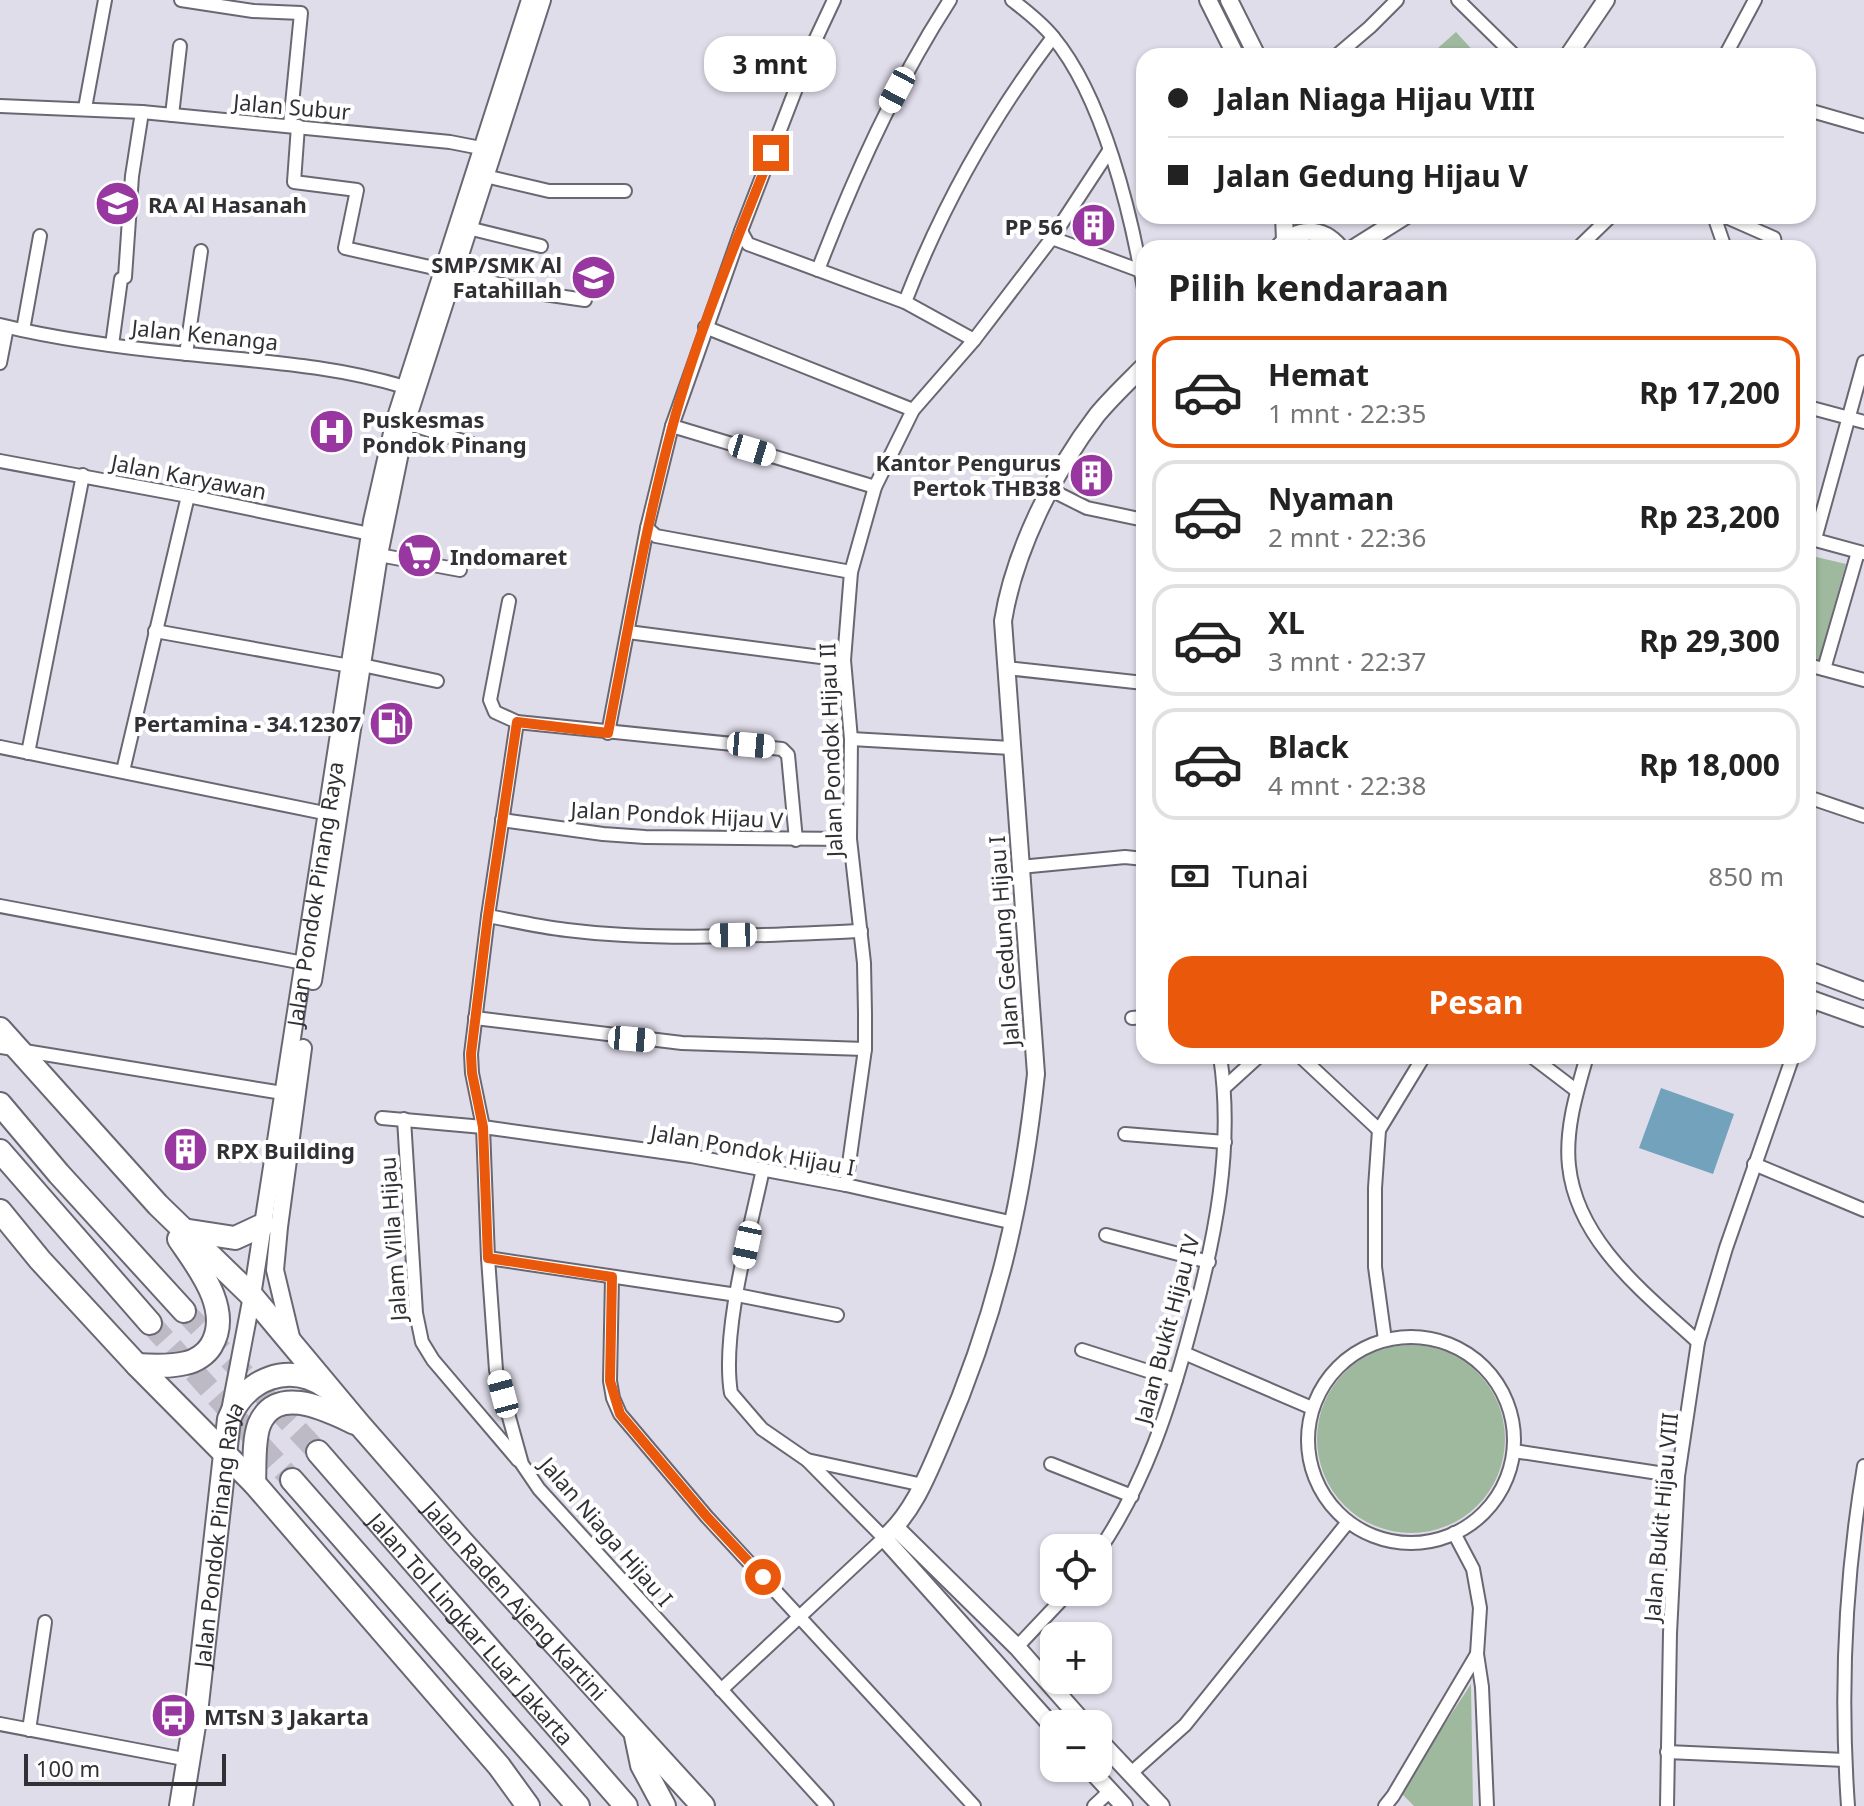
<!DOCTYPE html>
<html lang="id">
<meta charset="utf-8">
<style>
:root{--surface:#fff;--page:#f6f6f6;--text:#222;--muted:#767676;--line:#e0e0e0;--accent:#ea580c}
body{margin:0;font-family:"Noto Sans",sans-serif;background:var(--page);color:var(--text);height:100vh;display:flex;flex-direction:column;font-size:30px;white-space:nowrap}
*{box-sizing:border-box;margin:0}
p{font-size:26px;color:var(--muted)}
.icon{flex:none;width:44px;height:44px;fill:none;stroke:currentColor;stroke-width:2;stroke-linecap:round;stroke-linejoin:round}
.map{position:relative;flex:1;overflow:hidden}
.drawer{position:absolute;left:1136px;top:240px;width:680px;height:824px;display:flex;flex-direction:column;background:var(--surface);border-radius:24px;box-shadow:0 2px 6px #0004}
.drawer>*{flex:none}
.guide{position:absolute;left:1136px;top:48px;width:680px;height:176px;border-radius:24px;box-shadow:0 2px 6px #0004;display:grid;align-content:center;height:176px;padding:0 32px;background:var(--surface)}
.buttons{position:absolute;left:1040px;top:1534px;display:grid;gap:16px}
.buttons a{display:grid;place-items:center;width:72px;height:72px;border-radius:16px;background:var(--surface);box-shadow:0 2px 6px #0004;font-size:40px}
.scale{position:absolute;left:24px;bottom:20px;width:202px;box-sizing:border-box;padding-left:8px;border:4px solid #323035;border-top:0;font-size:22px;line-height:28px;white-space:nowrap;color:#323035;-webkit-text-stroke:6px #fff;paint-order:stroke}
.end{position:absolute;width:36px;height:36px;margin:-18px;border:10px solid #ea580c;background:#fff;box-shadow:0 0 0 4px #fff}
.from{border-radius:50%}
.bubble{position:absolute;height:56px;border-radius:24px;background:var(--surface);box-shadow:0 2px 6px #0004;font-size:26px;font-weight:700;line-height:56px;text-align:center}
.car{position:absolute;width:24px;height:48px;margin:-24px -12px;border-radius:10px;box-shadow:0 0 6px 2px #0007;background:linear-gradient(#fff 24%,#345 0 40%,#fff 0 76%,#345 0 86%,#fff 0)}
.guide b{display:flex;align-items:center;gap:28px;height:76px;font-size:30px}
.guide b+b{border-top:2px solid var(--line)}
.guide i{width:20px;height:20px;background:var(--text)}
ul{padding:0;list-style:none}
li{display:flex;align-items:center;gap:24px;height:112px;margin:0 16px 12px;padding:0 16px;border:4px solid var(--line);border-radius:24px}
li div{flex:1}
li b{display:block;font-size:30px}
li em{font-style:normal;font-weight:700}
li.active{border-color:var(--accent)}
li>.icon{width:72px;height:72px;stroke-width:1.5}
h2{padding:0 32px;font-size:36px;line-height:96px}
.pay{display:flex;align-items:center;gap:20px;height:88px;padding:0 32px;font-size:30px}
.pay p{margin-inline-start:auto}
.button{display:flex;gap:16px;margin-top:auto;padding:16px 32px}
.button a{flex:1;height:92px;border-radius:24px;background:var(--accent);color:#fff;font-size:32px;font-weight:700;line-height:92px;text-align:center}
.map>svg:first-child{display:block}
.green{fill:#9fb99e}
.water{fill:#72a2bc}
.lines{fill:none;stroke-linecap:round;stroke-linejoin:round}
.highway-tunnel{stroke:#bdbac6;stroke-width:22;stroke-dasharray:22 11;stroke-linecap:butt}
.street-casing{stroke:#6a6772;stroke-width:16}
.secondary-casing{stroke:#6a6772;stroke-width:20}
.highway-casing{stroke:#6a6772;stroke-width:26}
.street{stroke:#fff;stroke-width:12}
.secondary{stroke:#fff;stroke-width:16}
.highway{stroke:#fff;stroke-width:22}
.route{stroke:#ea580c;stroke-width:10}
.labels{text-anchor:middle;dominant-baseline:central;stroke-width:8;stroke-linejoin:round;paint-order:stroke}
.street-label{font-size:22px;fill:#323035;stroke:#fff}
.poi-label{font-size:22px;font-weight:bold;fill:#323035;stroke:#fff;text-anchor:start}
</style>
<div class="map">
<svg width="1864" height="1806" viewBox="0 0 1864 1806">
<rect width="100%" height="100%" fill="#e0ddea"/>
<g class="green">
<polygon points="1456,32 1476,54 1474,56 1429,56"/>
<polygon points="1808,555 1846,564 1818,663 1808,659"/>
<circle cx="1411" cy="1439" r="94"/>
<polygon points="1471,1684 1473,1806 1414,1806 1400,1792"/>
</g>
<polygon class="water" points="1661,1088 1734,1114 1713,1174 1639,1148"/>
<g class="lines">
<g class="highway-tunnel">
<polyline points="184,1311 318,1452"/>
<polyline points="150,1323 292,1480"/>
</g>
<defs>
<g id="street">
<polyline points="181,0 253,11 301,13 290,125"/>
<path d="M1012 0C1026 11 1041 22 1053 37 1103 97 1131 213 1144 289"/>
<polyline points="1458,0 1515,56"/>
<polyline points="1336,56 1370,27 1397,0"/>
<polyline points="1725,56 1755,0"/>
<polyline points="0,106 142,112 450,142 491,150"/>
<polyline points="85,108 105,0"/>
<polyline points="1808,110 1864,126"/>
<polyline points="172,115 180,46"/>
<polyline points="298,126 294,182 357,190 345,248 443,270"/>
<polyline points="485,176 549,191 625,191"/>
<polyline points="1714,216 1725,248"/>
<polyline points="1724,216 1774,238 1776,248"/>
<polyline points="468,228 541,246"/>
<polyline points="741,231 748,244 905,302 974,340"/>
<polyline points="1052,238 1141,271"/>
<polyline points="1578,248 1611,216"/>
<path d="M818 270C854 176 895 85 950 0"/>
<polyline points="454,273 530,292 585,300"/>
<path d="M905 302C942 206 991 119 1053 37"/>
<path d="M0 325C61 340 125 348 188 354 264 362 331 365 405 387"/>
<polyline points="705,327 913,410"/>
<polyline points="23,330 40,236"/>
<polyline points="112,345 121,279 125,277 132,176 142,112"/>
<polyline points="186,354 201,251"/>
<polyline points="0,363 7,327"/>
<polyline points="1808,407 1864,422"/>
<polyline points="398,420 472,444"/>
<polyline points="672,426 875,487"/>
<polyline points="0,461 188,496 370,534"/>
<polyline points="1051,490 1087,508 1144,520"/>
<polyline points="647,528 656,536 851,572"/>
<polyline points="1808,538 1863,553"/>
<polyline points="1815,539 1864,362"/>
<polyline points="379,555 460,570"/>
<polyline points="509,601 490,700 495,712 517,722 488,916 471,1054 472,1073 483,1127 488,1258 496,1370 522,1464 539,1489 827,1806"/>
<polyline points="155,631 350,666"/>
<polyline points="628,632 844,660"/>
<polyline points="362,665 437,681"/>
<polyline points="1808,665 1864,680"/>
<polyline points="1006,668 1144,683"/>
<polyline points="1824,669 1858,552"/>
<polyline points="517,722 782,749 788,755 796,840"/>
<polyline points="608,733 647,528 672,426 741,231 812,47 834,0"/>
<polyline points="851,739 1011,748"/>
<polyline points="0,747 334,815"/>
<polyline points="28,753 83,475"/>
<polyline points="123,771 188,496"/>
<polyline points="1808,797 1864,816"/>
<polyline points="502,820 603,834 645,837 850,839"/>
<polyline points="1020,867 1125,857 1144,859"/>
<polyline points="0,906 309,964"/>
<path d="M488 916C514 921 540 927 567 930 664 942 763 935 861 931"/>
<polyline points="1808,1015 1813,1000"/>
<polyline points="475,1018 682,1043 865,1049"/>
<polyline points="1132,1018 1144,1017"/>
<polyline points="0,1047 289,1094"/>
<polyline points="1300,1056 1379,1130"/>
<polyline points="1531,1056 1577,1091"/>
<path d="M1587 1056C1577 1091 1565 1129 1569 1166 1577 1242 1646 1294 1698 1342"/>
<polyline points="1225,1087 1259,1056"/>
<polyline points="382,1118 483,1127 691,1156 846,1185 1014,1223"/>
<polyline points="404,1119 416,1313 422,1342 433,1360 518,1460"/>
<polyline points="1125,1134 1225,1142"/>
<polyline points="1754,1164 1864,1210"/>
<polyline points="846,1185 865,1049 865,1013 864,963 850,839 851,739 844,660 851,572 875,487 913,410 974,340 1052,238 1109,151"/>
<polyline points="1106,1235 1209,1262"/>
<polyline points="488,1258 737,1295 837,1315"/>
<polyline points="612,1277 610,1381 613,1398 620,1414 707,1517 974,1806"/>
<circle cx="1411" cy="1440" r="103"/>
<polyline points="1385,1340 1375,1267 1375,1188 1379,1130 1424,1056"/>
<polyline points="1082,1350 1176,1380"/>
<polyline points="1184,1353 1312,1408"/>
<polyline points="1514,1451 1678,1476"/>
<polyline points="807,1460 923,1485"/>
<polyline points="1051,1464 1132,1496"/>
<polyline points="1454,1533 1473,1569 1480,1608 1477,1654 1482,1687 1487,1806"/>
<path d="M1098 1552C1145 1484 1170 1406 1191 1327 1215 1239 1234 1148 1220 1056"/>
<polyline points="1017,1647 1069,1592"/>
<path d="M721 1690 884 1538 807 1460 762 1429 731 1393C721 1333 750 1230 763 1169"/>
<polyline points="0,1724 189,1760"/>
<polyline points="29,1730 45,1622"/>
<polyline points="1667,1752 1845,1760"/>
<polyline points="1130,1774 1185,1725 1348,1522"/>
<polyline points="1094,1806 1110,1791"/>
<polyline points="1385,1806 1393,1796 1477,1654"/>
<polyline points="1667,1806 1670,1633 1678,1476 1698,1342 1726,1248 1793,1056"/>
<path d="M1848 1806C1840 1693 1845 1578 1864 1466"/>
</g>
<g id="secondary">
<polyline points="1208,0 1236,56"/>
<polyline points="1229,0 1257,56"/>
<polyline points="1568,56 1606,0"/>
<polyline points="1284,216 1285,240"/>
<path d="M1278 248C1296 227 1322 226 1340 248"/>
<polyline points="1354,248 1405,216"/>
<polyline points="1808,970 1864,991"/>
<polyline points="313,981 379,555 406,423 542,0"/>
<polyline points="1808,998 1864,1018"/>
<polyline points="292,1341 275,1270 279,1227 303,1048"/>
<path id="s1" d="M230 1411 252 1296 372 521 395 420 530 0"/>
<polyline points="896,1528 1017,1647 1085,1724"/>
<path d="M1054 1728 884 1538C913 1513 928 1474 943 1439 996 1317 1022 1207 1036 1074L1003 621C1014 552 1054 471 1097 415 1111 398 1128 382 1144 366"/>
<polyline points="1098,1739 1161,1806"/>
<polyline points="1089,1768 1124,1806"/>
</g>
<g id="highway">
<path id="s2" d="M0 1029 158 1205 252 1296 359 1424 463 1543 703 1806"/>
<polyline points="0,1104 59,1174 184,1311"/>
<polyline points="0,1151 150,1323"/>
<polyline points="0,1211 40,1260 137,1365 254,1483 499,1766 528,1806"/>
<polyline points="183,1230 235,1238 263,1225"/>
<path d="M137 1365C153 1366 170 1367 186 1363 196 1361 206 1354 211 1346 233 1310 198 1267 179 1239"/>
<path id="s3" d="M318 1452 626 1806"/>
<polyline points="292,1480 578,1806"/>
<path d="M254 1483C255 1465 253 1442 259 1425 276 1383 327 1410 355 1423"/>
<polyline points="636,1736 642,1765 664,1806"/>
<path id="s4" d="M181 1806 196 1713 229 1419C245 1379 289 1361 326 1387"/>
</g>
</defs>
<use href="#street" class="street-casing"/>
<use href="#secondary" class="secondary-casing"/>
<use href="#highway" class="highway-casing"/>
<use href="#street" class="street"/>
<use href="#secondary" class="secondary"/>
<use href="#highway" class="highway"/>
</g>
<g class="lines">
<path class="route" d="M763 1577 707 1517 620 1414 610 1381 612 1277 488 1258 483 1127 472 1073 471 1054 488 916 517 722 608 733C628 631 645 528 672 428 697 334 736 243 771 153"/>
</g>
<defs>
<symbol id="school-disc" viewBox="-11 -11 22 22"><circle r="9.5" fill="#97379f" stroke="#fff"/><path d="M0-5L7-2L0 1L-7-2ZM-4 1L0 2.5L4 1V4Q0 6-4 4Z" fill="#fff"/></symbol>
<symbol id="building-disc" viewBox="-11 -11 22 22"><circle r="9.5" fill="#97379f" stroke="#fff"/><path d="M-4-6H4V6H1V3H-1V6H-4ZM-2.5-4.3h1.7v1.8h-1.7ZM.8-4.3h1.7v1.8H.8ZM-2.5-1h1.7V.8h-1.7ZM.8-1h1.7V.8H.8Z" fill="#fff"/></symbol>
<symbol id="hospital-disc" viewBox="-11 -11 22 22"><circle r="9.5" fill="#97379f" stroke="#fff"/><path d="M-5-5h3v3.5h4V-5h3V5h-3V1.5h-4V5h-3Z" fill="#fff"/></symbol>
<symbol id="supermarket-disc" viewBox="-11 -11 22 22"><circle r="9.5" fill="#97379f" stroke="#fff"/><path d="M-6-5.5h2.5l.6 2H6L4.5 2H-2.5L-4.4-4H-6ZM-1.5 3.2a1.3 1.3 0 1 0 .1 0ZM3 3.2a1.3 1.3 0 1 0 .1 0Z" fill="#fff"/></symbol>
<symbol id="fuel-disc" viewBox="-11 -11 22 22"><circle r="9.5" fill="#97379f" stroke="#fff"/><path d="M-5.5-6h7V0h2V4h1.3V-2.5L3-4.5l.8-.8L6-3V5H2.5V1h-1V6h-7ZM-4.2-4.7v3.2H.2V-4.7Z" fill="#fff"/></symbol>
<symbol id="bus-disc" viewBox="-11 -11 22 22"><circle r="9.5" fill="#97379f" stroke="#fff"/><path d="M-5-6H5V4H4V6H2V4H-2V6H-4V4H-5ZM-3.5-4V0h7V-4ZM-3.5 1.2v1.5H-2V1.2ZM2 1.2v1.5H3.5V1.2Z" fill="#fff"/></symbol>
</defs>
<g fill-rule="evenodd">
<use href="#school-disc" x="92" y="178" width="51" height="51"/>
<use href="#building-disc" x="1068" y="200" width="51" height="51"/>
<use href="#school-disc" x="568" y="252" width="51" height="51"/>
<use href="#hospital-disc" x="306" y="406" width="51" height="51"/>
<use href="#building-disc" x="1066" y="450" width="51" height="51"/>
<use href="#supermarket-disc" x="394" y="530" width="51" height="51"/>
<use href="#fuel-disc" x="366" y="698" width="51" height="51"/>
<use href="#building-disc" x="160" y="1124" width="51" height="51"/>
<use href="#bus-disc" x="148" y="1690" width="51" height="51"/>
</g>
<g class="labels">
<g class="street-label">
<text transform="translate(292 106) rotate(5)">Jalan Subur</text>
<text transform="translate(205 334) rotate(6)">Jalan Kenanga</text>
<text transform="translate(189 476) rotate(11)">Jalan Karyawan</text>
<text transform="translate(830 750) rotate(-92)">Jalan Pondok Hijau II</text>
<text transform="translate(677 814) rotate(3)">Jalan Pondok Hijau V</text>
<text stroke="none"><textPath href="#s1" startOffset="524">Jalan Pondok Pinang Raya</textPath></text>
<text transform="translate(1003 941) rotate(-94)">Jalan Gedung Hijau I</text>
<text transform="translate(753 1149) rotate(10)">Jalan Pondok Hijau I</text>
<text transform="translate(392 1239) rotate(-94)">Jalam Villa Hijau</text>
<text transform="translate(1166 1329) rotate(-75)">Jalan Bukit Hijau IV</text>
<text transform="translate(1660 1517) rotate(-85)">Jalan Bukit Hijau VIII</text>
<text transform="translate(607 1531) rotate(49)">Jalan Niaga Hijau I</text>
<text stroke="none"><textPath href="#s4" startOffset="274">Jalan Pondok Pinang Raya</textPath></text>
<text stroke="none"><textPath href="#s2" startOffset="770">Jalan Raden Ajeng Kartini</textPath></text>
<text stroke="none"><textPath href="#s3" startOffset="234">Jalan Tol Lingkar Luar Jakarta</textPath></text>
</g>
<g class="poi-label">
<text x="148" y="204">RA Al Hasanah</text>
<text x="1063" y="226" text-anchor="end">PP 56</text>
<text x="562" y="264" text-anchor="end">SMP/SMK Al<tspan x="562" dy="25">Fatahillah</tspan></text>
<text x="362" y="419">Puskesmas<tspan x="362" dy="25">Pondok Pinang</tspan></text>
<text x="1061" y="462" text-anchor="end">Kantor Pengurus<tspan x="1061" dy="25">Pertok THB38</tspan></text>
<text x="450" y="556">Indomaret</text>
<text x="361" y="723" text-anchor="end">Pertamina - 34.12307</text>
<text x="216" y="1150">RPX Building</text>
<text x="204" y="1716">MTsN 3 Jakarta</text>
</g>
</g>
</svg>
<div class="buttons">
<a><svg class="icon" aria-label="locate" viewBox="0 0 24 24"><circle cx="12" cy="12" r="6"/><path d="M12 2v4M12 18v4M2 12h4M18 12h4"/></svg></a>
<a>+</a>
<a>−</a>
</div>
<div class="scale">100 m</div>
<i class="end from" style="left:763px;top:1577px"></i>
<i class="end" style="left:771px;top:153px"></i>
<div class="bubble" style="left:704px;top:36px;width:132px">3 mnt</div>
<i class="car" style="left:897px;top:90px;rotate:208deg"></i>
<i class="car" style="left:752px;top:450px;rotate:107deg"></i>
<i class="car" style="left:751px;top:745px;rotate:95deg"></i>
<i class="car" style="left:733px;top:935px;rotate:269deg"></i>
<i class="car" style="left:632px;top:1039px;rotate:95deg"></i>
<i class="car" style="left:747px;top:1245px;rotate:192deg"></i>
<i class="car" style="left:503px;top:1394px;rotate:345deg"></i>
<div class="guide">
<b><i class="from"></i>Jalan Niaga Hijau VIII</b>
<b><i></i>Jalan Gedung Hijau V</b>
</div>
<section class="drawer">
<h2>Pilih kendaraan</h2>
<ul>
<li class="active"><svg class="icon" aria-label="car" viewBox="0 0 24 24"><path d="M5 17H2v-5l4-1 3-4h7l3 4 3 1v5h-3M9 17h6M6 11h13"/><circle cx="7" cy="17" r="2"/><circle cx="17" cy="17" r="2"/></svg><div><b>Hemat</b><p>1 mnt · 22:35</p></div><em>Rp 17,200</em></li>
<li><svg class="icon" aria-label="car" viewBox="0 0 24 24"><path d="M5 17H2v-5l4-1 3-4h7l3 4 3 1v5h-3M9 17h6M6 11h13"/><circle cx="7" cy="17" r="2"/><circle cx="17" cy="17" r="2"/></svg><div><b>Nyaman</b><p>2 mnt · 22:36</p></div><em>Rp 23,200</em></li>
<li><svg class="icon" aria-label="car" viewBox="0 0 24 24"><path d="M5 17H2v-5l4-1 3-4h7l3 4 3 1v5h-3M9 17h6M6 11h13"/><circle cx="7" cy="17" r="2"/><circle cx="17" cy="17" r="2"/></svg><div><b>XL</b><p>3 mnt · 22:37</p></div><em>Rp 29,300</em></li>
<li><svg class="icon" aria-label="car" viewBox="0 0 24 24"><path d="M5 17H2v-5l4-1 3-4h7l3 4 3 1v5h-3M9 17h6M6 11h13"/><circle cx="7" cy="17" r="2"/><circle cx="17" cy="17" r="2"/></svg><div><b>Black</b><p>4 mnt · 22:38</p></div><em>Rp 18,000</em></li>
</ul>
<div class="pay"><svg class="icon" aria-label="cash" viewBox="0 0 24 24"><path d="M3 7h18v10H3z"/><circle cx="12" cy="12" r="2"/></svg>Tunai<p>850 m</p></div>
<div class="button"><a>Pesan</a></div>
</section>
</div>
